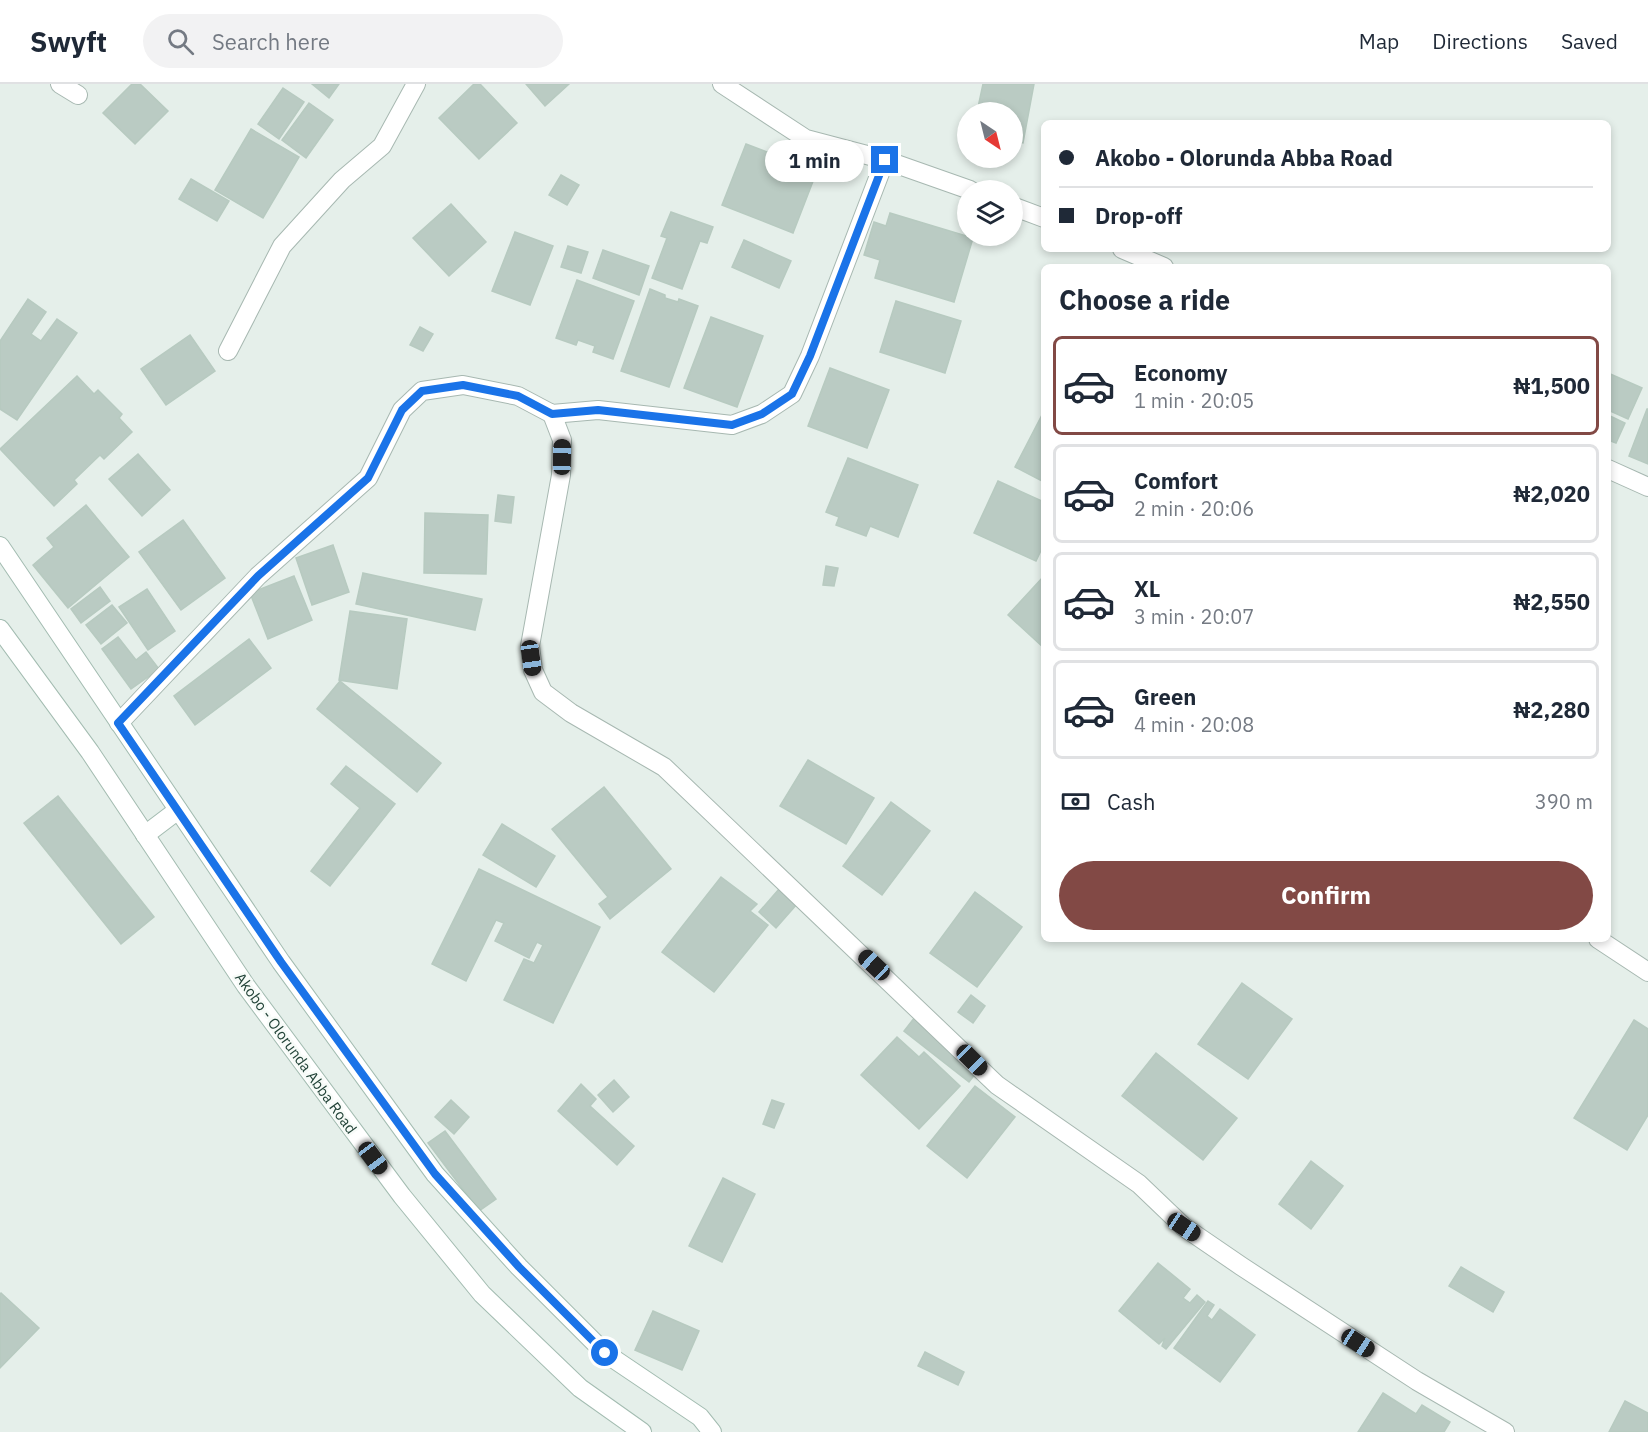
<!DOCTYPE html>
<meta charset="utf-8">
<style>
:root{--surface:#fff;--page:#f2f2f3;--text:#1f2937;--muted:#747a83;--line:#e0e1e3;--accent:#824945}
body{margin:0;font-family:"IBM Plex Sans",sans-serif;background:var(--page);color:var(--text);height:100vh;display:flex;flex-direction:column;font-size:22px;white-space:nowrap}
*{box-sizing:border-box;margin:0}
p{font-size:20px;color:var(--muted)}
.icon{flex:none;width:33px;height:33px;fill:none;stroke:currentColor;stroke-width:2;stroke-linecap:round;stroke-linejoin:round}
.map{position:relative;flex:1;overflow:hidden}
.details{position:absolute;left:1041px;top:180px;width:570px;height:678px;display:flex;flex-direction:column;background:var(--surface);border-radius:9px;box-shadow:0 3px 9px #0003}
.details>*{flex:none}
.banner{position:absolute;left:1041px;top:36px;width:570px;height:132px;border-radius:9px;box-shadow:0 3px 9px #0003;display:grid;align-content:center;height:132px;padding:0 18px;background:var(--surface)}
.needle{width:39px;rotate:145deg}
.buttons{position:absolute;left:957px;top:18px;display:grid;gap:12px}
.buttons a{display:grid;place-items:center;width:66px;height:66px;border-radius:50%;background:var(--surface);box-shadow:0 3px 9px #0003;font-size:30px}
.end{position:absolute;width:27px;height:27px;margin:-14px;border:8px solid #1a73e8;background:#fff;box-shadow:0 0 0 3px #fff}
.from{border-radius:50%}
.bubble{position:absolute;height:42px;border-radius:21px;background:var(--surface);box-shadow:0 3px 9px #0003;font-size:20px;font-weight:700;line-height:42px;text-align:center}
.car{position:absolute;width:18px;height:36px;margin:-18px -9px;border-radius:8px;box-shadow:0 0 4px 2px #0007;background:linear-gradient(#222 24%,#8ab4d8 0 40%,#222 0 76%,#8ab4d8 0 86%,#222 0)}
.banner b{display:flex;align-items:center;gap:21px;height:57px;font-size:22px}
.banner b+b{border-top:2px solid var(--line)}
.banner i{width:15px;height:15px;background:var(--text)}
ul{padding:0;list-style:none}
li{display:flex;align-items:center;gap:18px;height:99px;margin:0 12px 9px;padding:0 6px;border:3px solid var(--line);border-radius:9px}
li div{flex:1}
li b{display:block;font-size:22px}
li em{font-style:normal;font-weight:700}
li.on{border-color:var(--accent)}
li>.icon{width:54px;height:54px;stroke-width:1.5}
h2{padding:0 18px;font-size:27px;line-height:72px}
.pay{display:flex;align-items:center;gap:15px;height:66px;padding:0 18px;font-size:22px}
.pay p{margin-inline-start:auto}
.action{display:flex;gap:12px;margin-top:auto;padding:12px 18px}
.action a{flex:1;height:69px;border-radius:36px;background:var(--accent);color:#fff;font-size:24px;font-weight:700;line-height:69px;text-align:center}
header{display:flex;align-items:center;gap:36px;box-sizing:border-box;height:84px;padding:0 30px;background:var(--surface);border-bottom:2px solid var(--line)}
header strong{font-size:28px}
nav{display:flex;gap:33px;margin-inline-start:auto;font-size:21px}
.search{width:420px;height:54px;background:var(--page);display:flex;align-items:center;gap:15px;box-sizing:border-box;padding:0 21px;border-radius:33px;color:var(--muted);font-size:22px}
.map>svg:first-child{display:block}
.building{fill:#bacbc3;stroke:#b7cac0;stroke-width:1.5}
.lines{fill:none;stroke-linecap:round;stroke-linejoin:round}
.minor-casing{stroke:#a7b8b1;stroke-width:20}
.secondary-casing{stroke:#a3bcb1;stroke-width:20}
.minor{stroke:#fff;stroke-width:18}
.secondary{stroke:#fff;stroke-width:18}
.route{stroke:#1a73e8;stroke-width:8}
.labels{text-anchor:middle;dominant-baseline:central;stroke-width:5;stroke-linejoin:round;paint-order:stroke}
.street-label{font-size:15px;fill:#224338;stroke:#f7fbf8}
</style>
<header>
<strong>Swyft</strong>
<div class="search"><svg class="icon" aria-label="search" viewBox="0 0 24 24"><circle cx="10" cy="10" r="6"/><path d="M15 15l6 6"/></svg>Search here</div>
<nav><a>Map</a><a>Directions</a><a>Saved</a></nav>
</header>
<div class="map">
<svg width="1648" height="1348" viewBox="0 0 1648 1348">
<rect width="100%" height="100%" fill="#e5efea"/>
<g class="building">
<polygon points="132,0 140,0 168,27 135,60 103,29"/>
<polygon points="312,0 339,0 329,14"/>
<polygon points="474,0 480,0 517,39 479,75 439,34"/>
<polygon points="526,0 569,0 545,22"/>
<polygon points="983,0 1034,0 1023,59 1012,57 1012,28 977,28"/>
<polygon points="283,4 304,18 279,55 258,40"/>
<polygon points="309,19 333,36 306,74 282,56"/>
<polygon points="251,45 299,73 263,134 215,106"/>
<polygon points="746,60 817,87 793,149 722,121"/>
<polygon points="561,91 579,101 567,121 549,111"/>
<polygon points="191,95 229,117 217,137 179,115"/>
<polygon points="451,120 486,158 449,192 413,154"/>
<polygon points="671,128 713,143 707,159 700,157 682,205 652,194 667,154 661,152"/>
<polygon points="890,129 973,154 954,218 875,194 880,176 864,171 874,138 886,142"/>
<polygon points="515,148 553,162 530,221 492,207"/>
<polygon points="744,156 791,177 779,204 732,183"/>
<polygon points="568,162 588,168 581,189 561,183"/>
<polygon points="603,166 649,182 639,211 593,194"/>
<polygon points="577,196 634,217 613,275 593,268 595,262 578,256 576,261 556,254"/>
<polygon points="650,205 665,211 665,214 678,218 679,215 698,222 669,303 621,287"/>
<polygon points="28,215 46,228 31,250 41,257 57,235 77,249 17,336 0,325 0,257"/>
<polygon points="896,217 961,237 945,289 880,268"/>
<polygon points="711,233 763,252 737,323 684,304"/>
<polygon points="420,243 433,250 423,267 410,261"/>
<polygon points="190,251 215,287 166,321 141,285"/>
<polygon points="830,284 889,306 867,364 808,342"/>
<polygon points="1608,289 1642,304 1628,335 1608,326"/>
<polygon points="77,292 94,310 98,306 122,330 119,334 132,348 104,375 100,371 74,396 77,400 54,422 0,365"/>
<polygon points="1647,325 1648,325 1648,380 1629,372"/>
<polygon points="1044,327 1044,398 1015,383"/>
<polygon points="1608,331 1625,339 1616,359 1608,356"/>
<polygon points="138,370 170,406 142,432 109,395"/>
<polygon points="848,374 918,401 898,453 870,442 866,452 836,441 839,433 826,428"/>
<polygon points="998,397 1044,418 1044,460 1036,477 974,449"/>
<polygon points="498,411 514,413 511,439 495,437"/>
<polygon points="86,421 129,473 68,524 33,481 54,463 47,454"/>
<polygon points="425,429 488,431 486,490 424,489"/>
<polygon points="183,436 225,494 181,526 139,468"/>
<polygon points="333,461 349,508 312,521 296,474"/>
<polygon points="826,482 838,484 834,502 823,501"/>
<polygon points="363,489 482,515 475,546 356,520"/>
<polygon points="294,492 312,536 268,555 250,509"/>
<polygon points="1044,492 1044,564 1008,531"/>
<polygon points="100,503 110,517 81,539 71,525"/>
<polygon points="147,505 175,547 148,566 119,523"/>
<polygon points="112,521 127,539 101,560 86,541"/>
<polygon points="350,527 407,535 397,605 339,596"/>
<polygon points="118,553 136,576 146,568 159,585 131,605 102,565"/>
<polygon points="249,555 271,584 195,641 174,612"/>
<polygon points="340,597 441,679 417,708 317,625"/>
<polygon points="808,676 874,714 846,760 780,722"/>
<polygon points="346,682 395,720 330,802 311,787 360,724 331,700"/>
<polygon points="604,703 671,785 610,835 599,820 608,813 552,745"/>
<polygon points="58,712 154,833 121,860 24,739"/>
<polygon points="891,718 930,747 882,811 843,782"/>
<polygon points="502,740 555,772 536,803 483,771"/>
<polygon points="479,785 600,843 553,939 504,916 524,875 534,879 543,861 537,858 529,874 495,857 504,839 496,836 466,897 432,880"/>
<polygon points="721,793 757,820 750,827 768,841 714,908 662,868"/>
<polygon points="779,805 797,820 776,844 759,828"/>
<polygon points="975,808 1022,843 977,903 930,869"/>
<polygon points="1242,899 1292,935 1248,995 1198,960"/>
<polygon points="971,911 985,922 973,939 958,928"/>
<polygon points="915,933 980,984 969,998 904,947"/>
<polygon points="1634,936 1648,945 1648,1031 1627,1066 1574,1034"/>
<polygon points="897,953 919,973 924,968 960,1002 919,1045 861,991"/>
<polygon points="1156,969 1237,1034 1203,1076 1122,1012"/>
<polygon points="614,996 629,1013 613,1028 598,1011"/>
<polygon points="581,1000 596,1015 590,1022 634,1062 617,1081 558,1027"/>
<polygon points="975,1002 1015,1033 967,1094 927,1062"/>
<polygon points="451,1016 469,1033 454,1050 435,1033"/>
<polygon points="772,1016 784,1020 774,1044 763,1040"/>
<polygon points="445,1047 496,1115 479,1127 428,1059"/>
<polygon points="1311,1077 1343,1102 1311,1145 1279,1120"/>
<polygon points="723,1094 755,1110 722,1178 689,1162"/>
<polygon points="1158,1179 1190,1205 1183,1214 1190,1219 1197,1211 1205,1218 1166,1265 1162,1262 1165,1254 1159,1260 1119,1227"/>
<polygon points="1461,1183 1504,1208 1493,1228 1449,1202"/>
<polygon points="1,1209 39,1244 0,1284 0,1210"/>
<polygon points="1208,1217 1214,1221 1207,1232 1212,1236 1220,1225 1255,1251 1220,1298 1174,1264"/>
<polygon points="653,1227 699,1247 682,1286 635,1266"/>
<polygon points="925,1268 964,1288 958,1301 918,1282"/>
<polygon points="1383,1309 1416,1330 1422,1321 1450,1338 1444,1348 1358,1348"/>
<polygon points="1625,1317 1648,1329 1648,1348 1609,1348"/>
</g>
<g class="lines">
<defs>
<g id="minor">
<polyline points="60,0 78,11"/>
<polyline points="722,0 806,55 882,75 970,106"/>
<polyline points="1012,122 1044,134"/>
<polyline points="1122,165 1164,183"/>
<polyline points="228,267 282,162 342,96 382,62 416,0"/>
<polyline points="552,330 562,356 561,391 530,562 533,586 543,608 571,629 664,683 997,1001 1139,1100 1184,1143 1241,1182 1417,1297 1505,1348"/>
<polyline points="1608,385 1648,403"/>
<polyline points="119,639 258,492 368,394 402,326 422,307 463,301 518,312 552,330 598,326 732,341 762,330 792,310 810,272 885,76"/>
<polyline points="1598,855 1648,888"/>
</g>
<g id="secondary">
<polyline points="0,462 281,878 435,1090 519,1183 605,1269 700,1333 712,1348"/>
<polyline points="0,545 90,668 246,902 402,1112 482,1210 580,1304 642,1348"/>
<polyline points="145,751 178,726"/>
</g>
</defs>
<use href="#minor" class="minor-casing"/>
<use href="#secondary" class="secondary-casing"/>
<use href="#minor" class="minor"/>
<use href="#secondary" class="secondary"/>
</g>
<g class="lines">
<polyline class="route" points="605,1269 519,1183 435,1090 281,878 118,639 258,492 368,394 402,326 422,307 463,301 518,312 552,330 598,326 732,341 762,330 792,310 810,272 885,76"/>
</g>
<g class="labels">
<g class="street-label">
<text transform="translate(296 969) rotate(54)">Akobo - Olorunda Abba Road</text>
</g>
</g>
</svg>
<div class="buttons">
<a><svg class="needle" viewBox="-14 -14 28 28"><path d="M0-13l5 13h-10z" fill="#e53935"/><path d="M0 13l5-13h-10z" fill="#747a83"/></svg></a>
<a><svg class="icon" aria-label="layers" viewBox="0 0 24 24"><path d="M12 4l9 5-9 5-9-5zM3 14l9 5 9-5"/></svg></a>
</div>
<i class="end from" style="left:605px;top:1269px"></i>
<i class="end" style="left:885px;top:76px"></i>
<div class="bubble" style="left:765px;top:56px;width:99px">1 min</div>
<i class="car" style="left:562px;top:373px;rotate:1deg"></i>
<i class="car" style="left:531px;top:574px;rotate:172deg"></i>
<i class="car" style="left:874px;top:881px;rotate:313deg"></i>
<i class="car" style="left:972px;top:976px;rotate:135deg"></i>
<i class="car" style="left:373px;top:1074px;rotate:143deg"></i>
<i class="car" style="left:1184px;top:1143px;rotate:124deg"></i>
<i class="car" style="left:1358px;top:1259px;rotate:123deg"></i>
<div class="banner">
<b><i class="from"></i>Akobo - Olorunda Abba Road</b>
<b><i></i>Drop-off</b>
</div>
<section class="details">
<h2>Choose a ride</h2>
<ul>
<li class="on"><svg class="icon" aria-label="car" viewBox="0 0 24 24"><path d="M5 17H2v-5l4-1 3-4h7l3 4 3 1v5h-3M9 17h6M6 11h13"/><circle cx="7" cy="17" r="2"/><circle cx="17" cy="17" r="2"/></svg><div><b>Economy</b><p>1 min · 20:05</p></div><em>₦1,500</em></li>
<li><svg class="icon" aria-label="car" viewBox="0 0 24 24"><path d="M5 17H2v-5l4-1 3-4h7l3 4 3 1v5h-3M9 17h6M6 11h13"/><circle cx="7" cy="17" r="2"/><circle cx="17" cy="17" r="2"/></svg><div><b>Comfort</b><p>2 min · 20:06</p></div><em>₦2,020</em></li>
<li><svg class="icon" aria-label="car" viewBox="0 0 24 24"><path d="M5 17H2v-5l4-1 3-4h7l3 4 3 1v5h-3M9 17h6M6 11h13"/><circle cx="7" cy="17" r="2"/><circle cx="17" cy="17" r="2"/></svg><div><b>XL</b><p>3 min · 20:07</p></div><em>₦2,550</em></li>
<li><svg class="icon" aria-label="car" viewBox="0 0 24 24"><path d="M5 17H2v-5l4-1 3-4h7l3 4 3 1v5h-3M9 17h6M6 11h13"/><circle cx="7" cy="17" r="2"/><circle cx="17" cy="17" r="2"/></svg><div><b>Green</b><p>4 min · 20:08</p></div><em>₦2,280</em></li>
</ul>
<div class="pay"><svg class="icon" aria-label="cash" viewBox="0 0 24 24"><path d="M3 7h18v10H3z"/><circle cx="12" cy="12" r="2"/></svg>Cash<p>390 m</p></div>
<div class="action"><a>Confirm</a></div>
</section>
</div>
